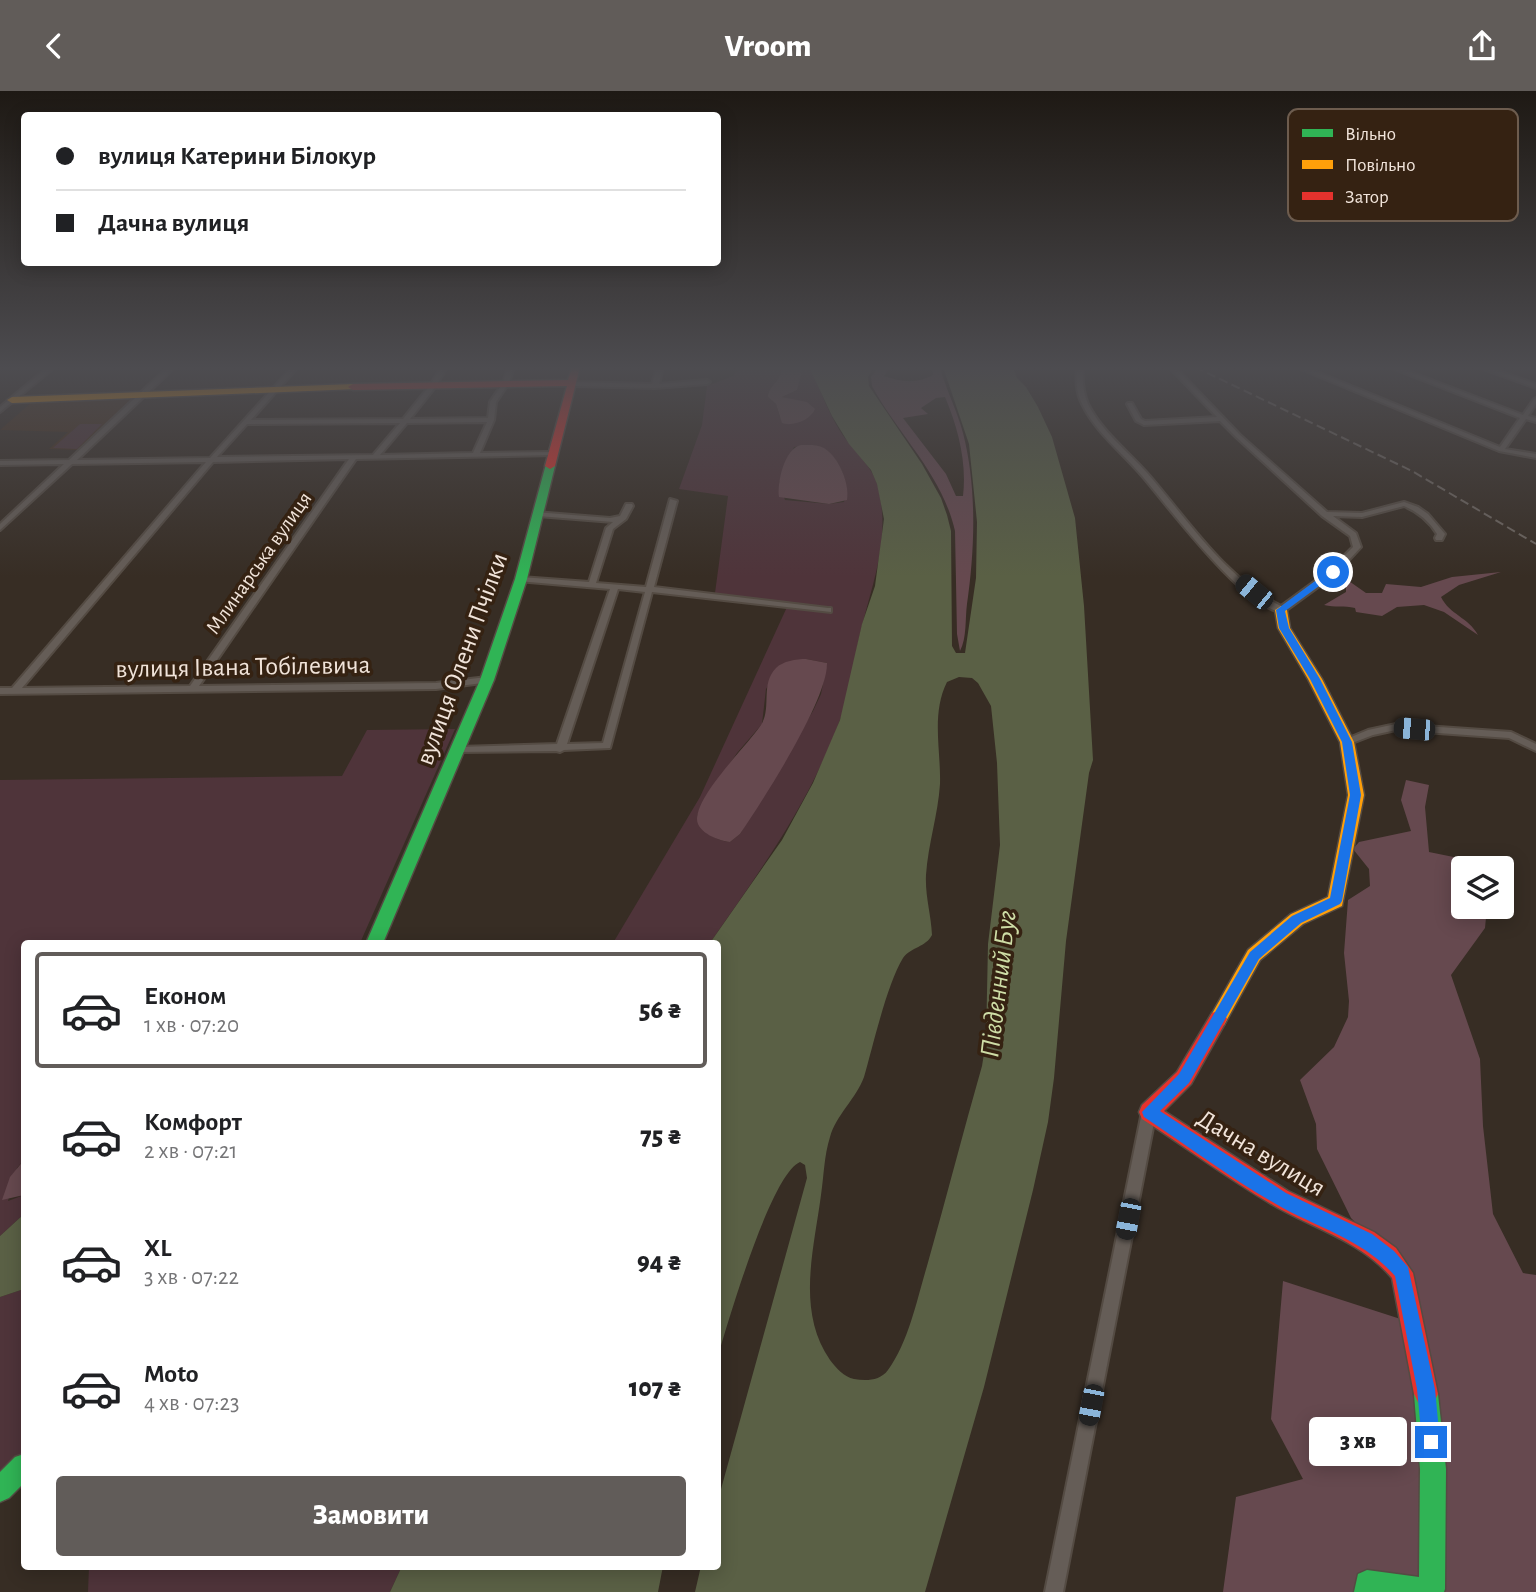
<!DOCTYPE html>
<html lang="uk">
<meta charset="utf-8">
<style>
:root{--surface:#fff;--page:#f6f6f6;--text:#202124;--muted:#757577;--line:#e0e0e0;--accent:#615c59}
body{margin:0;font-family:"Alegreya Sans",sans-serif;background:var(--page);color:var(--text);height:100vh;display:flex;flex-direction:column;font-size:26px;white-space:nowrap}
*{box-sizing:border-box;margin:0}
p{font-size:23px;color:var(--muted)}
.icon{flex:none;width:38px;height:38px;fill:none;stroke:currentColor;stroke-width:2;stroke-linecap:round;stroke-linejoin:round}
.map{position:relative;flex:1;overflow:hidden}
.sheet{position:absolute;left:21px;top:849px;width:700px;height:630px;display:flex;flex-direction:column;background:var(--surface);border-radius:7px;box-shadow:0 4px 18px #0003}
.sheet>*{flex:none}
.hud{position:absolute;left:21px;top:21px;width:700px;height:154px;border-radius:7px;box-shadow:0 4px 18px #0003;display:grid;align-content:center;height:154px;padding:0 35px;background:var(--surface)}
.buttons{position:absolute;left:1451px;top:765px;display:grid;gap:14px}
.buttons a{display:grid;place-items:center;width:63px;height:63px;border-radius:7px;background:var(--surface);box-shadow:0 4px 18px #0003;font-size:35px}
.end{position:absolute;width:32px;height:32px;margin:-16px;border:9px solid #1a73e8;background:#fff;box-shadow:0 0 0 4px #fff}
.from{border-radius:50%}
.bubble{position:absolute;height:49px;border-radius:7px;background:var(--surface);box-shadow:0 4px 18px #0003;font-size:23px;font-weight:800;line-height:49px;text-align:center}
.car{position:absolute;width:21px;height:42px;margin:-21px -10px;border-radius:9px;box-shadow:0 0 5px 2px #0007;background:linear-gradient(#222 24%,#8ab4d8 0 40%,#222 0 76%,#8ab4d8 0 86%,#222 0)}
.hud b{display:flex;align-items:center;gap:24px;height:66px;font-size:26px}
.hud b+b{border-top:2px solid var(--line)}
.hud i{width:18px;height:18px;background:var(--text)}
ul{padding:12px 0 0;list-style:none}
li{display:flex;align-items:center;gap:21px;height:116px;margin:0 14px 10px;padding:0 21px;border:4px solid transparent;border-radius:7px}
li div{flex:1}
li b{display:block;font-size:26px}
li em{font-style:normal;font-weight:800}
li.active{border-color:var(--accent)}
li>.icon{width:63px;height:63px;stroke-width:1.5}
.button{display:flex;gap:14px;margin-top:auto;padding:14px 35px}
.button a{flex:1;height:80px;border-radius:7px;background:var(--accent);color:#fff;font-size:28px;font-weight:800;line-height:80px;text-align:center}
header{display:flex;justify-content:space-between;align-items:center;height:91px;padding:0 35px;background:var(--accent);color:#fff;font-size:32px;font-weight:800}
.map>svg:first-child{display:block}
.built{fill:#47301d}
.green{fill:#4f343a;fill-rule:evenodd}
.forest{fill:#66494f;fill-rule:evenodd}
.water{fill:#5a6045;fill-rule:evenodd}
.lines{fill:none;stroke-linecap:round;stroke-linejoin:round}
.street-casing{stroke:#544b43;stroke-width:4}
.fast-casing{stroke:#544b43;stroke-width:3}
.slow-casing{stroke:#544b43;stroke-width:3}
.jam-casing{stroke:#544b43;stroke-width:3}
.street{fill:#655d57;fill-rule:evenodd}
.fast{fill:#30b455;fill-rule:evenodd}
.slow{fill:#ff9f0a;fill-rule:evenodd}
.jam{fill:#e5322d;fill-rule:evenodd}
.rail{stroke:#6e6660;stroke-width:2;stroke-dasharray:9 4.5;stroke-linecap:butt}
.route{fill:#1a73e8}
.labels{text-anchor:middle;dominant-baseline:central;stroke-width:7;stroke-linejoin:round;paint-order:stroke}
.far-street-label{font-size:21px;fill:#f1e4da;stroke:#352212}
.street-label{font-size:26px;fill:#f1e4da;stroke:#352212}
.water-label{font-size:28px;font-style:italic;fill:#cedda6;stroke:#352212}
.key{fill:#352212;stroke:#6d5c4e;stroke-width:2}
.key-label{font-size:19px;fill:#f1e4da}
</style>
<header><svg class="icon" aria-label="back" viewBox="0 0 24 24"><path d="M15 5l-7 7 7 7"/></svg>Vroom<svg class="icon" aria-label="share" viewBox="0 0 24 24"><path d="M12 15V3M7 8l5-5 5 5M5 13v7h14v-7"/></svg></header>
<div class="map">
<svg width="1536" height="1501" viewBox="0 0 1536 1501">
<rect width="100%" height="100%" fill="#372d24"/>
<polygon class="built" points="132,308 79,359 49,358 68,341 0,339 33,310"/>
<g class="green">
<path d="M740 276H781C783 290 768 294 768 306L776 313 780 326 812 315 782 306 797 299 800 276H809L813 283C821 302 829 322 840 340 852 359 873 375 878 396 890 445 875 485 863 531 854 563 852 597 840 629 808 715 761 778 710 852H613L700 706 787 516 715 502 728 405 679 398 702 334 707 295 733 285ZM812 354C835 357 852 389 844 411L829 413 785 409 779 392 794 356ZM806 568 827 572 821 603 813 620 740 743 730 751C713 749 703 741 697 725L701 716 737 662 762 633 766 598 782 573Z"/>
<polygon points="80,333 102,333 77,358 53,357"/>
<polygon points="455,638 360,852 24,852 24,1069 17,1077 8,1110 24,1104 24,1123 0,1145 0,689 342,685 367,639"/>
<polygon points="24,1198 24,1366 0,1388 0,1206"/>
<polygon points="89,1475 402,1475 390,1501 88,1501"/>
</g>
<g class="forest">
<path d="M781 276H800L801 284 797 299 782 306 807 311 815 318C811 329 792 336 782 332L776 313 768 306C768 294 783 290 781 276Z"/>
<path d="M878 276H891L884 285C901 291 917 293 933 284L932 276H940C946 299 957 319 963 342 977 396 975 458 967 513 965 528 967 547 960 560L957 543 955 440C942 383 899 345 872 295L871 286ZM945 306C958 337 967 371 963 405H956L946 383 903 327 928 323 921 317 936 307Z"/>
<path d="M801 354C808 354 817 353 824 357 839 366 850 393 847 409L829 413 779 406C777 392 784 358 801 354Z"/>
<path d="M1501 481 1459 494 1441 506C1450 524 1468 526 1478 544L1444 521 1424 514 1397 516 1382 525 1356 521 1355 517C1344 514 1335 517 1324 514L1346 501V488L1366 502H1382L1386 493 1421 496 1452 486Z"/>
<path d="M806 568 827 572C828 609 763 709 740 743L730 751C720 750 697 742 697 728 698 702 746 656 761 634 772 617 760 593 776 577 783 570 796 568 806 568Z"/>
<polygon points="1406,689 1429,694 1425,716 1429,761 1483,772 1484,777 1463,777 1463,816 1487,816 1485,837 1451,884 1480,968 1483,1035 1493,1123 1523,1182 1536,1184 1536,1501 1223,1501 1236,1406 1303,1388 1271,1328 1283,1190 1416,1233 1388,1164 1351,1127 1317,1058 1316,1033 1300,989 1334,956 1348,926 1349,910 1344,862 1348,809 1370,795 1369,778 1353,758 1359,751 1411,740 1401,709"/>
<polygon points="24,1069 24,1104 2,1109 10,1086"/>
</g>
<g class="water">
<path d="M809 276H874L868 286 869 295 922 373 941 407 947 424 951 440 952 555 956 562H965L976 487 977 431 969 353 943 276H1013L1017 287 1026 296 1038 316 1052 346 1075 427 1084 515 1093 669 1089 682 1066 850 1054 987 1048 1031 1033 1099 984 1296 925 1501H695L701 1475H718V1409L807 1087 805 1074 800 1071C771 1083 728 1231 718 1265V852H710L782 749 813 692 840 629 862 533 875 495 884 428 877 393 871 379 849 353 832 325ZM959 586 972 587 978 592 991 615 997 672 1000 754 988 853 986 950 982 975C963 1041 946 1108 927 1175 917 1208 909 1250 888 1279 880 1290 866 1290 854 1288 844 1286 836 1277 830 1269 796 1220 814 1158 821 1104 824 1084 824 1065 830 1046 836 1024 856 1008 864 986 873 955 887 893 903 867 911 856 926 856 932 844 931 823 925 805 926 784 928 753 938 724 940 693 941 659 931 623 947 591Z"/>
<polygon points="24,1123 24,1198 0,1206 0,1145"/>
<polygon points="402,1475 663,1475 658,1501 390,1501"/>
</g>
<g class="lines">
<defs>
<g id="street">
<polygon points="48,276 55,276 0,321 0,316"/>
<path d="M168 276H175L77 369 210 367 292 276H298L251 329 403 328 431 293 441 276H447L436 295 410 328 488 327 490 311 503 292 508 276H514L509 292 496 311 494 329 480 362 553 361 555 362V364L356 368 199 595 436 592 487 586 490 587V591L436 598 0 603V597H12L206 371 72 373 0 439V433L64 373 0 374V370L69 369ZM487 331 473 362 380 364 407 332ZM400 332 373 364 217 366 247 333ZM349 368 190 595 22 597 213 371Z"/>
<polygon points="657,276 663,276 659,293 707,289 710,291 707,293 655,297 573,295 570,293 573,291 652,293"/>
<path d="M1077 276H1083C1082 289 1083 301 1088 313 1102 341 1128 360 1148 383 1188 429 1224 486 1281 515L1330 479 1353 456 1350 445 1322 425 1236 346 1220 330 1144 334 1136 330 1127 313 1128 312H1132L1141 328 1145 330 1217 326 1169 276H1175L1240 344 1327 421 1362 422 1404 411 1418 416 1428 423 1445 443 1442 449H1436L1435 447 1437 443C1429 430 1418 421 1404 415L1362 426 1333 425 1356 442 1361 456 1336 483 1284 521C1247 522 1168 415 1143 386 1123 362 1096 342 1082 313 1076 301 1076 289 1077 276Z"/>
<polygon points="1296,276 1305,276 1500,356 1520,327 1389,276 1398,276 1523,324 1534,308 1536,307 1536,313 1528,325 1536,327 1536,331 1526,328 1505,358 1536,363 1536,367 1499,360"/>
<polygon points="1478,276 1487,276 1536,293 1536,297"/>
<path d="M670 408 677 410 654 496 828 517H831V521L652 501 610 657 564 659 560 661 556 660 455 661 453 659 455 657 458 656 557 653 610 498 518 490V486H521L589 491 606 437 613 431 538 425H535V421L610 427 620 425 626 413H632L633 415 626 428 613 438 596 492 646 496ZM618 498 645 501 603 652 567 653Z"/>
<polygon points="1396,633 1511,641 1536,653 1536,660 1509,647 1396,639 1373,644 1347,654 1342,651 1344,649 1368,639"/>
<polygon points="1149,1015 1154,1017 1156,1021 1063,1501 1045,1501 1142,1021 1144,1017"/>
</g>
<g id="fast">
<polygon points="546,373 555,375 527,488 494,589 383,852 366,852 480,589 515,488"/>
<polygon points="1426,1291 1434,1295 1438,1303 1446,1378 1445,1498 1444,1501 1354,1501 1358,1483 1367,1479 1419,1486 1420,1378 1414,1303 1418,1295"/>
<polygon points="24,1363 24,1392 9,1407 0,1411 0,1381 15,1366"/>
</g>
<g id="slow">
<polygon points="353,293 358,296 356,298 12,312 7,309 12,306"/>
<polygon points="1281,515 1287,519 1290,537 1322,588 1354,651 1364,704 1342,815 1303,833 1260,869 1224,934 1218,936 1212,934 1209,928 1248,859 1291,823 1328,806 1348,704 1340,651 1308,588 1278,537 1275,519"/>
</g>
<g id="jam">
<polygon points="572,276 580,276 555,375 550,378 545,375 567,295 353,299 348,296 353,293 568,289"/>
<path d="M1218 920 1224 922 1227 928 1224 934 1191 993 1164 1020 1288 1100 1374 1141 1396 1157 1413 1182 1438 1303 1434 1311 1426 1315 1418 1311 1414 1303 1392 1187C1361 1150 1314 1138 1273 1114 1228 1088 1186 1056 1142 1028L1139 1021 1142 1014 1177 981 1212 922Z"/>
</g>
</defs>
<use href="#street" class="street-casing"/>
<use href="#fast" class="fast-casing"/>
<use href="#slow" class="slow-casing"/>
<use href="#jam" class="jam-casing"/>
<use href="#street" class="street"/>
<use href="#fast" class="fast"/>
<use href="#slow" class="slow"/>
<use href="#jam" class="jam"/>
<polyline class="rail" points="1195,276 1412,380 1536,453"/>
</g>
<linearGradient id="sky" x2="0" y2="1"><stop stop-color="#1e1914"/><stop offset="0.57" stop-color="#4d4c50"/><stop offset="1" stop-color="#4d4c50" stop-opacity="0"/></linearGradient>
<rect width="1536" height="486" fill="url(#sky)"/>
<path class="route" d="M1330 479 1338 481 1285 520 1289 537 1320 588 1352 651 1361 704 1342 810 1340 813 1301 832 1259 868 1189 992 1160 1020 1286 1102 1372 1143 1394 1160 1408 1176 1435 1298 1440 1351 1437 1358 1431 1360 1425 1358 1422 1351 1417 1298 1395 1185C1363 1148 1317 1137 1276 1113 1230 1087 1188 1055 1144 1026L1142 1021 1179 983 1250 861 1292 825 1330 807 1350 704 1342 651 1310 588 1279 537 1276 519Z"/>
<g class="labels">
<g class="far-street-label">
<text transform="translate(259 472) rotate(-55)">Млинарська вулиця</text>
</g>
<g class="street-label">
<text transform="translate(462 568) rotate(-70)">вулиця Олени Пчілки</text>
<text transform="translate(243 576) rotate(-1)">вулиця Івана Тобілевича</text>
<text transform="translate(1261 1062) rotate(31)">Дачна вулиця</text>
</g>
<g class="water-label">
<text transform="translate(999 893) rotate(-83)">Південний Буг</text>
</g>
</g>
<rect x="1288" y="18" width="230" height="112" rx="10" class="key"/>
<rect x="1302" y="38" width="31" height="8" fill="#30b455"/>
<rect x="1302" y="69" width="31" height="9" fill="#ff9f0a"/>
<rect x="1302" y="101" width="31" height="8" fill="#e5322d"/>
<g class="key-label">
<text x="1345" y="49">Вільно</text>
<text x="1345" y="80">Повільно</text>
<text x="1345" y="112">Затор</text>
</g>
</svg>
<div class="buttons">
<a><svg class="icon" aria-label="layers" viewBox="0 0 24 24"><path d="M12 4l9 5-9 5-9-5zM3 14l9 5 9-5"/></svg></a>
</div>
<i class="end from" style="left:1333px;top:481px"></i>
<i class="end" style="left:1431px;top:1351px"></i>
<div class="bubble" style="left:1309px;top:1326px;width:98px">3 хв</div>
<i class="car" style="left:1254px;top:501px;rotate:309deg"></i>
<i class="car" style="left:1414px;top:638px;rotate:275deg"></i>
<i class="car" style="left:1128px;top:1128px;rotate:191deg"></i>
<i class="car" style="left:1091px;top:1314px;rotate:191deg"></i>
<div class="hud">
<b><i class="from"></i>вулиця Катерини Білокур</b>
<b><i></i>Дачна вулиця</b>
</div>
<section class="sheet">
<ul>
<li class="active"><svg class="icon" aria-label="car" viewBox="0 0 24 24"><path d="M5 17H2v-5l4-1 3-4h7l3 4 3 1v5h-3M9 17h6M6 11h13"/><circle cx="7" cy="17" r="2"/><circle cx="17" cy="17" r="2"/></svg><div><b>Економ</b><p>1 хв · 07:20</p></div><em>56 ₴</em></li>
<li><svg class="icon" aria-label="car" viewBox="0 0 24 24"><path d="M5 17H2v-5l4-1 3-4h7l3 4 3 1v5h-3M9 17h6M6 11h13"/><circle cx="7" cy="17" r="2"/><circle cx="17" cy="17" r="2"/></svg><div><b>Комфорт</b><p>2 хв · 07:21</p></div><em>75 ₴</em></li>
<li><svg class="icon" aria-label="car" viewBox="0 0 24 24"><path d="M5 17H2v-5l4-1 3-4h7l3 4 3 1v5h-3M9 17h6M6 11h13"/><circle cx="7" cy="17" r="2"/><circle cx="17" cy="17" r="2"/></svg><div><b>XL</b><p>3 хв · 07:22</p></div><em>94 ₴</em></li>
<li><svg class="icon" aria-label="car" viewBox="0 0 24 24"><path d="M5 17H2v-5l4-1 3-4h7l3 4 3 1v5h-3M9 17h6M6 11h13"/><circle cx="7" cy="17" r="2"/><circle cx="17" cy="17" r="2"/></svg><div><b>Moto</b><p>4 хв · 07:23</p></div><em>107 ₴</em></li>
</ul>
<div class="button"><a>Замовити</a></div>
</section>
</div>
